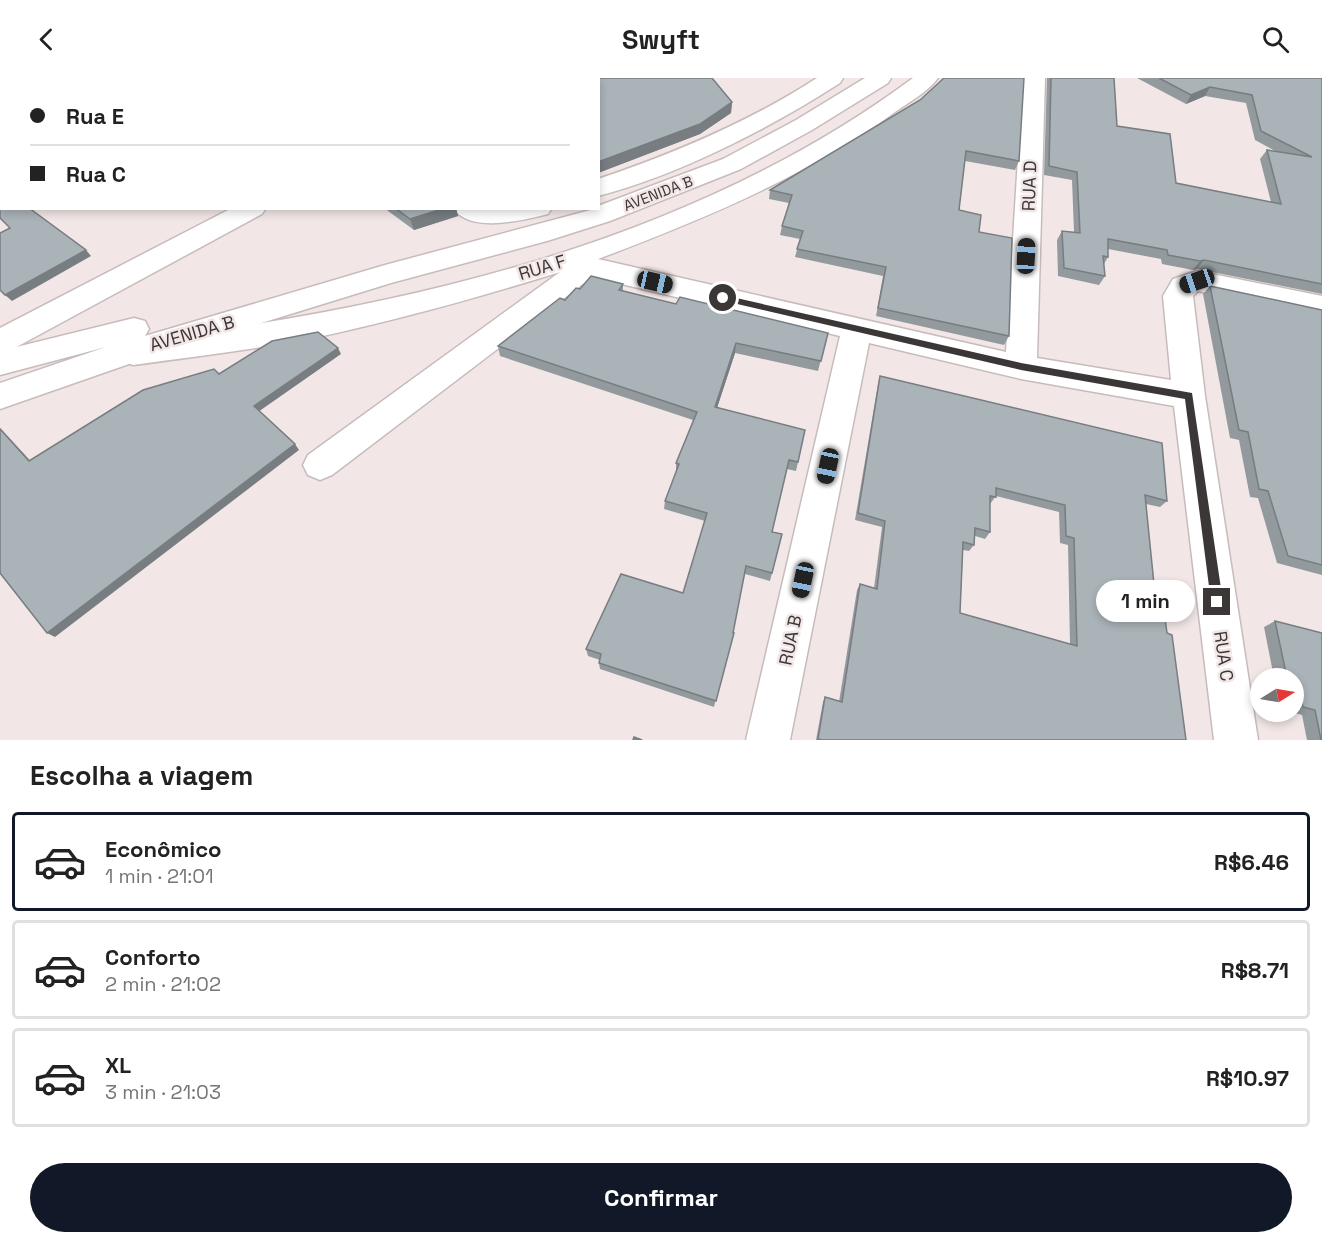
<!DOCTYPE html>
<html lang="pt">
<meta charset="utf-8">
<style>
:root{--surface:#fff;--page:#f2f2f2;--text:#222;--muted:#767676;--line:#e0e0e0;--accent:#111827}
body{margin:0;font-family:"Space Grotesk",sans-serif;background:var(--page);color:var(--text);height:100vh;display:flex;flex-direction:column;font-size:22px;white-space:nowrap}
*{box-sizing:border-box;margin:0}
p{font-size:20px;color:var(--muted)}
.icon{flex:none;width:33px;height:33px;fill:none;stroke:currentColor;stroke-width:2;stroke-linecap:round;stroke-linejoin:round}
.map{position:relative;height:662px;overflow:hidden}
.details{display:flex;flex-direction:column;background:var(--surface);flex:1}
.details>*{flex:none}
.guide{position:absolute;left:0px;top:0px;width:600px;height:132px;box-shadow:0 3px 9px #0003;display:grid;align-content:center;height:132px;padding:0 30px;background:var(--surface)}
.needle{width:39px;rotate:79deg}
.fabs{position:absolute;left:1250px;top:590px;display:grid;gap:12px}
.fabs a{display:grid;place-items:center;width:54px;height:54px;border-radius:50%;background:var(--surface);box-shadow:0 3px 9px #0003;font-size:30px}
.end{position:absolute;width:27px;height:27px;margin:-14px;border:8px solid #3b3736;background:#fff;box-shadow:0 0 0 3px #fff}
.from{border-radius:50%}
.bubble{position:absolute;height:42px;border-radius:21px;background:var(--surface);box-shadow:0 3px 9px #0003;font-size:20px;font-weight:800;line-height:42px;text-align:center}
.car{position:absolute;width:18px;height:36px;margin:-18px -9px;border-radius:8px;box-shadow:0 0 4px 2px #0007;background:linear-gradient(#222 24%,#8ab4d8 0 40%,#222 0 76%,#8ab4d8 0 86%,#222 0)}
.guide b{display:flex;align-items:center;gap:21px;height:57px;font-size:22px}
.guide b+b{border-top:2px solid var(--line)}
.guide i{width:15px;height:15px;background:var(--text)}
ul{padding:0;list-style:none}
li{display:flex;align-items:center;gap:18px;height:99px;margin:0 12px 9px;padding:0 18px;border:3px solid var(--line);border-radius:6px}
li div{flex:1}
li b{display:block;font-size:22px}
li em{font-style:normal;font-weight:800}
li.active{border-color:var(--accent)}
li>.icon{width:54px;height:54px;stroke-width:1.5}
h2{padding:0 30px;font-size:27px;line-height:72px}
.primary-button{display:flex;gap:12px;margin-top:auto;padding:12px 30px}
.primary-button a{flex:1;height:69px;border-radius:36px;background:var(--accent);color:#fff;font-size:24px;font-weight:800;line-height:69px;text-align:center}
header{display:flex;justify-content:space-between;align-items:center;height:78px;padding:0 30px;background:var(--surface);font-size:27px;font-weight:800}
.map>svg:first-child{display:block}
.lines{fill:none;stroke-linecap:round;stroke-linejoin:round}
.street-casing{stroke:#c7bcbb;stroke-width:3}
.secondary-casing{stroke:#c7bcbb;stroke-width:3}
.street{fill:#fff;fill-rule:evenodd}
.secondary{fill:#fff;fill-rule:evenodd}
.wall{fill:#929a9e;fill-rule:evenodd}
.shaded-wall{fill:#777d81}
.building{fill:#aab3b8;stroke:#777d81;stroke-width:1.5;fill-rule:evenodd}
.route{fill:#3b3736}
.labels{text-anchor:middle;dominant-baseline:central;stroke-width:5;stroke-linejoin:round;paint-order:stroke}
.far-street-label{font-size:15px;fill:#3b3736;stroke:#f2e7e6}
.street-label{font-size:18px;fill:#3b3736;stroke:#f2e7e6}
</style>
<header><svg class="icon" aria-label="back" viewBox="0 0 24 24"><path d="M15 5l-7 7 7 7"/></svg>Swyft<svg class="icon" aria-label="search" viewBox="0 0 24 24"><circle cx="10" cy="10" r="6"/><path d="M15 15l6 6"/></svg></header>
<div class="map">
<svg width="1322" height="662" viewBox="0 0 1322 662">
<rect width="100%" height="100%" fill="#f2e7e6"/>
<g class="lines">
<defs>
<g id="street">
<polygon points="402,0 433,0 432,2"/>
<polygon points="489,0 512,0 488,2"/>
<path d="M817 0H843L840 5C770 50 679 97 598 118V101C675 75 749 44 817 0Z"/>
<path d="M913 0H938C928 14 909 24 895 34 806 99 701 142 598 181L1006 274 1023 0H1045L1037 280 1171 302 1163 218 1173 201 1197 193 1322 218V240L1198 213 1193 218 1205 318 1258 662H1214L1174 328 1021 301 869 265 790 662H746L840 258 592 199 332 397 320 402 308 397 303 387 308 377 560 194C477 220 394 243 309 261 251 272 192 279 133 287L122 283 117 275 122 267 133 263C403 231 691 165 913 0Z"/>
<polygon points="232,130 266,130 262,136 11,272 0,275 0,250"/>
<path d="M453 130H552L548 136C524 142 470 156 453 130Z"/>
</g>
<polygon id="secondary" points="865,0 891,0 888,5 812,52 741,91 610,143 547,163 391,205 129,286 0,331 0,305 106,269 0,297 0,273 134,240 145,243 149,251 145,258 385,187 598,130 598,128 723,81 796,42"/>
</defs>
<use href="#street" class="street-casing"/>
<use href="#secondary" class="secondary-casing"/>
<use href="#street" class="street"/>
<use href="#secondary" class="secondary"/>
</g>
<g class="wall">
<polygon points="539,0 712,0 732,24 731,35 700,56 598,95 598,2 542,2"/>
<polygon points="1047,0 1114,0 1117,48 1176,105 1271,124 1260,81 1267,72 1277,74 1255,62 1246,25 1205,18 1186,26 1137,0 1322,0 1322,216 1197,191 1193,192 1162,186 1161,181 1108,171 1108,179 1104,186 1105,198 1099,207 1058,198 1057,162 1062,153 1074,154 1072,102 1044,97"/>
<polygon points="920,22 1019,83 1015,92 965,83 959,132 979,154 1009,258 1004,267 876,238 883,198 795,179 800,161 780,157 782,148 789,125 769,121 770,112"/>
<polygon points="384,130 456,130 458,138 414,152"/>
<polygon points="623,206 623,213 676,226 828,255 818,293 735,275 717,330 798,384 796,393 787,391 772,454 782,456 770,503 745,496 714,629 600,591 599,585 600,582 588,578 586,571 683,515 705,443 664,431 665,423 676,394 676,385 693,342 500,278 498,268 565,222"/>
<polygon points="1210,208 1322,232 1322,497 1277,485 1258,420 1250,419 1239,362 1230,360 1203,216"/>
<path d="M880 298 1167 423 1160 429 1146 426 1155 516 1167 555 1186 662H816L823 624 825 619 839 624 857 512 860 506 874 510 882 449 855 442 878 306ZM996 418 1059 434 1060 465 1068 467 1070 566 960 535 963 472 969 473 974 467 975 458 985 461 990 454V426Z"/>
<polygon points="1275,543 1322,555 1322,662 1307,662 1302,637 1291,634 1293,633 1293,600 1274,600 1264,549"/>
</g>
<g class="shaded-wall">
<polygon points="399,0 416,0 416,2 395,2"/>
<polygon points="1210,9 1205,18 1186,26 1191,17"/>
<polygon points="732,24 731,35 700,56 598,95 598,84"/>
<polygon points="445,130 456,130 458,138 414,152 410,141"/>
<polygon points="86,172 91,178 12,223 5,217"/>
<polygon points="1204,182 1197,191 1193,192 1200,183"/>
<polygon points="736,265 735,275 714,339 715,329"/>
<polygon points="338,270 341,276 258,334 254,328"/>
<polygon points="0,350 3,353 36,389 29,383 0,351"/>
<polygon points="295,366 299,372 55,559 47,555"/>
</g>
<g class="building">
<polygon points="229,0 399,0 395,2 232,2"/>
<polygon points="559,0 712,0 732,24 700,46 598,84 598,2 562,2"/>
<polygon points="944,0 1024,0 1019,83 966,73 959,132 981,137 979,154 1012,160 1009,258 878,230 886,189 797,171 803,153 782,148 792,117 770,112 920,22"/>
<polygon points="1051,0 1114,0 1117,48 1170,56 1176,105 1281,126 1267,72 1312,79 1261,53 1252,17 1210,9 1191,17 1159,0 1322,0 1322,206 1204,182 1200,183 1168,177 1167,172 1108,161 1108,179 1103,178 1105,198 1064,190 1062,153 1080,155 1077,94 1049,88"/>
<polygon points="0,109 2,110 2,130 29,130 86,172 5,217 0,212 0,155 10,150 0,140"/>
<polygon points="395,130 445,130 410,141"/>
<polygon points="591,198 623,206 619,212 676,226 680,219 828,255 821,283 736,265 715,329 805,352 798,384 789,382 772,454 782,456 772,495 746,488 733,555 734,555 716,623 599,585 601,576 586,571 621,496 683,515 707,435 665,423 679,386 676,385 697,334 498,268 560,220 565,222 576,210 580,211"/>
<polygon points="1210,208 1322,232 1322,487 1288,478 1268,413 1259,411 1248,354 1239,352"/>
<polygon points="318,254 338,270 254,328 295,366 47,555 0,495 0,351 29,383 143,312 214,291 219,296 272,263"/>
<path d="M880 298 1162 365 1167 423 1145 417 1155 516 1162 518 1167 555 1172 557 1186 662H822L818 661 825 619 842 624 860 506 877 511 885 443 858 435ZM996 410 1065 427 1066 458 1074 460 1077 568 960 535 963 464 974 467 975 450 990 454V418L996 419Z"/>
<polygon points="1275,543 1322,555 1322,662 1321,662 1315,632 1303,629 1297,606 1293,605 1293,600 1287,600"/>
<polygon points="634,659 642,662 633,662"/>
</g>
<polygon class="route" points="723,217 1021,285 1192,315 1223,524 1221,528 1213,528 1211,524 1185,321 1021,292 720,222 718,220"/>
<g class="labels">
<g class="far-street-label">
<text transform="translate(658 115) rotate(-21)">AVENIDA B</text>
</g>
<g class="street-label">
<text transform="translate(1029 108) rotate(-88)">RUA D</text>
<text transform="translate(542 189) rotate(-17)">RUA F</text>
<text transform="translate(192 255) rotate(-16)">AVENIDA B</text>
<text transform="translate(790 562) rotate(-78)">RUA B</text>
<text transform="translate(1224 578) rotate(82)">RUA C</text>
</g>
</g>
</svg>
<div class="fabs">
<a><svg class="needle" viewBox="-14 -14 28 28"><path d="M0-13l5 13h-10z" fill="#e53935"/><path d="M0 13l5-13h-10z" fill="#767676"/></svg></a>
</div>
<i class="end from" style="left:723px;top:220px"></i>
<i class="end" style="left:1217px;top:524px"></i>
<div class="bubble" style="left:1096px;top:502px;width:99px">1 min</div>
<i class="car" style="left:1026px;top:178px;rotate:3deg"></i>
<i class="car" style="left:1197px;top:203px;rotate:251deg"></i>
<i class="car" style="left:655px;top:204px;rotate:103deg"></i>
<i class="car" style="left:828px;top:388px;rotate:192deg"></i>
<i class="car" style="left:803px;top:502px;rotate:192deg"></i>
<div class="guide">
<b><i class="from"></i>Rua E</b>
<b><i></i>Rua C</b>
</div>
</div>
<section class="details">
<h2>Escolha a viagem</h2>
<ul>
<li class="active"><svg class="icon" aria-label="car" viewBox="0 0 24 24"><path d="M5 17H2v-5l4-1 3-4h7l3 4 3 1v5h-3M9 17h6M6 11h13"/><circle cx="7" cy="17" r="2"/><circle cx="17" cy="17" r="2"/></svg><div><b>Econômico</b><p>1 min · 21:01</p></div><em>R$6.46</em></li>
<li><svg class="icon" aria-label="car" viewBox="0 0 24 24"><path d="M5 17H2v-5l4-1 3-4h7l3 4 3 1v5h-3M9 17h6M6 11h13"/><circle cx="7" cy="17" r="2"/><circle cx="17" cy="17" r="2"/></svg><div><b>Conforto</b><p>2 min · 21:02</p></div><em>R$8.71</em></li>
<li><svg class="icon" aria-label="car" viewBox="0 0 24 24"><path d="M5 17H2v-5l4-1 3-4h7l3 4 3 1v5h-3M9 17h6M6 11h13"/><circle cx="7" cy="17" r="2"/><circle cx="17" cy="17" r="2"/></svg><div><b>XL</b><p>3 min · 21:03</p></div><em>R$10.97</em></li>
</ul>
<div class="primary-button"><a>Confirmar</a></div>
</section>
